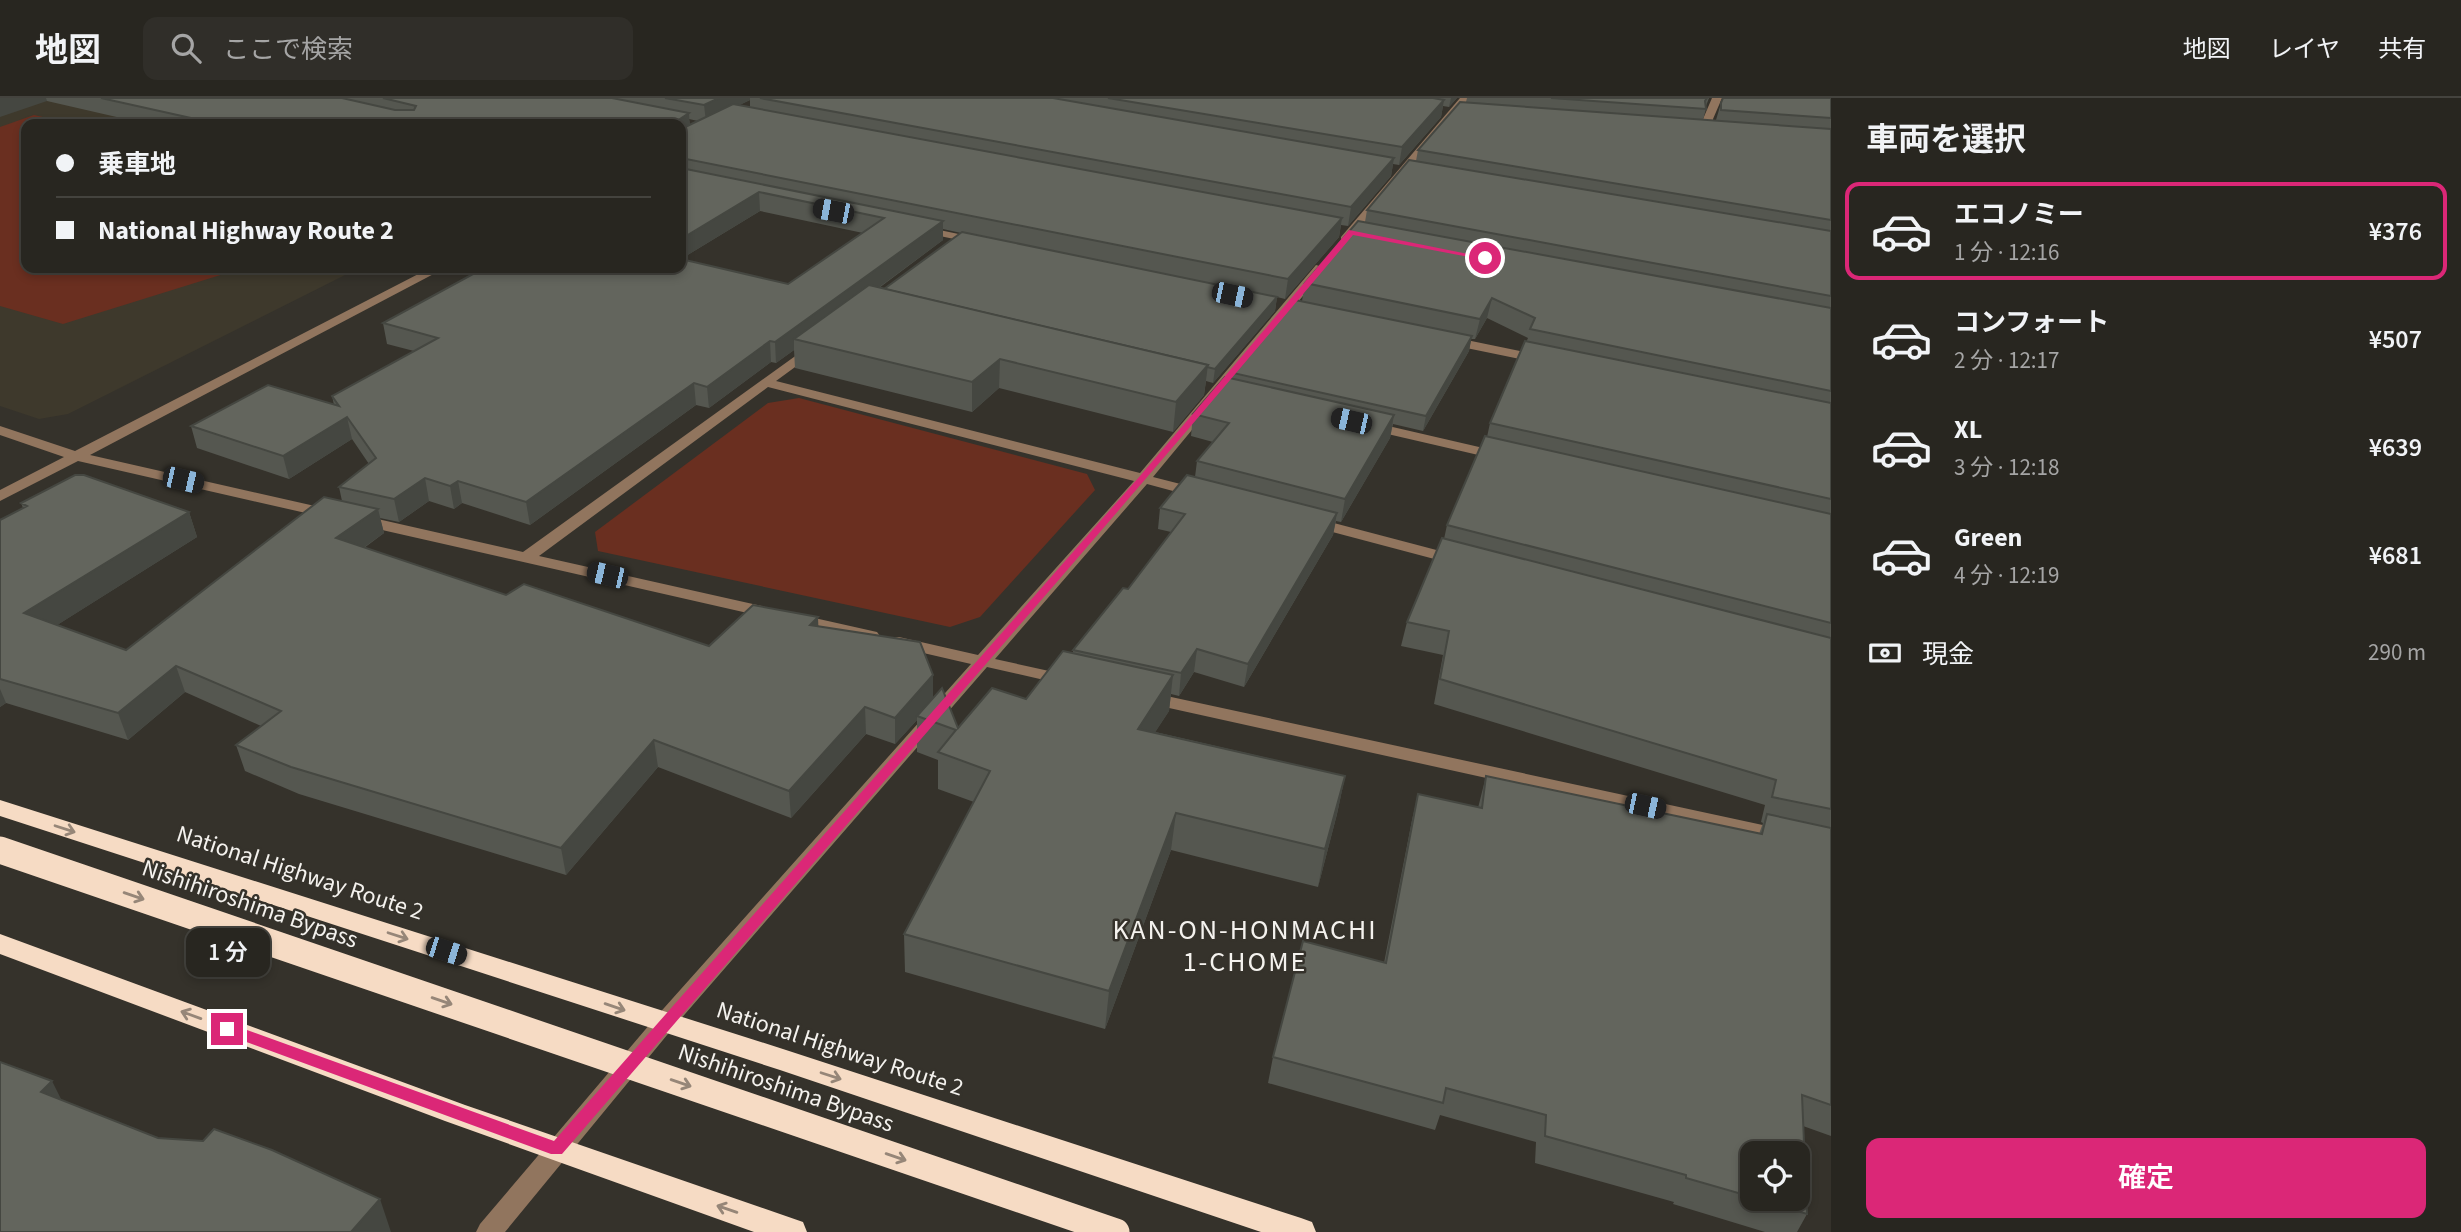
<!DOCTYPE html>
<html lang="ja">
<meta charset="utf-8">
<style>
:root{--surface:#282620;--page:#302e29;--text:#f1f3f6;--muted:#a5a5a5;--line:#44433e;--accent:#db2777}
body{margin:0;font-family:"Source Sans 3","Noto Sans JP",sans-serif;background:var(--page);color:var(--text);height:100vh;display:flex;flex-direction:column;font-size:26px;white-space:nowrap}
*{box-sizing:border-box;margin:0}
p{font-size:23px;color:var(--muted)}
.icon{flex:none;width:38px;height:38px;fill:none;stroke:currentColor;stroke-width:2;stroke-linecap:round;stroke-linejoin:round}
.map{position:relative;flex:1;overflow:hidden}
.sheet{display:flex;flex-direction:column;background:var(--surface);width:630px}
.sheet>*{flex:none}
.hud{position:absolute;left:21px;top:21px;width:665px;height:154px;border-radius:14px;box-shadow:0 4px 10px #0003,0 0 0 2px var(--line);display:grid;align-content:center;height:154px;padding:0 35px;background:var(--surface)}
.tools{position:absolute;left:1740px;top:1043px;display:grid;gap:14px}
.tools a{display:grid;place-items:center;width:70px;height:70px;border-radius:14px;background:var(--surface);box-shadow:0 4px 10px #0003,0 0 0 2px var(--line);font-size:35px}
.end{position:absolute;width:32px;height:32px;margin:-16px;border:9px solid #db2777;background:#fff;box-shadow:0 0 0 4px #fff}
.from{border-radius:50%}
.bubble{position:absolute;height:49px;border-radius:14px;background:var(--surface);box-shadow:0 4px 10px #0003,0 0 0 2px var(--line);font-size:23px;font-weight:600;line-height:49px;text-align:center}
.car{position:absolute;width:21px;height:42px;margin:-21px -10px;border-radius:9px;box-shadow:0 0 5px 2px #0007;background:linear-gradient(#222 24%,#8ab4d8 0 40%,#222 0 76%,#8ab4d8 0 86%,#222 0)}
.hud b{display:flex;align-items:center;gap:24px;height:66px;font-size:26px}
.hud b+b{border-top:2px solid var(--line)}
.hud i{width:18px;height:18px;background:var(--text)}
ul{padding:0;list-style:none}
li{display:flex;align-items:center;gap:21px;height:98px;margin:0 14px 10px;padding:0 21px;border:4px solid transparent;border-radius:14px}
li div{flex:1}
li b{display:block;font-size:26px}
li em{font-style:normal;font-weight:600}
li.on{border-color:var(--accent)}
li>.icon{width:63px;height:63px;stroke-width:1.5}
h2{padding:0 35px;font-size:32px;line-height:84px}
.pay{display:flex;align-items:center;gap:18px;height:77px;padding:0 35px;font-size:26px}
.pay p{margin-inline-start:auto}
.action{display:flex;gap:14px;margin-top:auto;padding:14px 35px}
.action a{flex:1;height:80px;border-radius:14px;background:var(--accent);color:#fff;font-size:28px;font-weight:600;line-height:80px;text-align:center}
header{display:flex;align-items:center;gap:42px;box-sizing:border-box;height:98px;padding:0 35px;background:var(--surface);border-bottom:2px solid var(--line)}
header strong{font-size:33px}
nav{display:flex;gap:38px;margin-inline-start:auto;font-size:24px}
.search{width:490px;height:63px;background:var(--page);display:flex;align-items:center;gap:18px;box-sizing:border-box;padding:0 24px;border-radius:14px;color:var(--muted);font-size:26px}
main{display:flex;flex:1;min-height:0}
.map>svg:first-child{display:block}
.built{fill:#3e392c}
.green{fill:#6a2f20}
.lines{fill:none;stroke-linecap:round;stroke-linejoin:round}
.minor{fill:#91755e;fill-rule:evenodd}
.highway{fill:#f6dbc4;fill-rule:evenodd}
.highway-bridge{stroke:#f6dbc4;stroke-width:27}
.wall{fill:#555750;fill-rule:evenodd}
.shaded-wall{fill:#454741}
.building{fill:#63655d;stroke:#454741;stroke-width:2}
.oneway{stroke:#968678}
.route{fill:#db2777}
.labels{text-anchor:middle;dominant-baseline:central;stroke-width:5;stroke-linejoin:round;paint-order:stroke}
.near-street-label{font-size:24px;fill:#f4f2ee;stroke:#35322b}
.near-neighbourhood-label{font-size:28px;letter-spacing:2px;fill:#f4f2ee;stroke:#35322b}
</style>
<header>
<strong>地図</strong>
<div class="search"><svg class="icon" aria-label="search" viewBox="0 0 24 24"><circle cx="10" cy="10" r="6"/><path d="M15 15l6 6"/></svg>ここで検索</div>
<nav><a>地図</a><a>レイヤ</a><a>共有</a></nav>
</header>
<main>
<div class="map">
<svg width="1831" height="1134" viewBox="0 0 1831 1134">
<rect width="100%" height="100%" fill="#35322b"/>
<polygon class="built" points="0,0 259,0 382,26 26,26 26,170 359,170 68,316 39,321 0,308"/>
<g class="green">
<polygon points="34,17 74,26 26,26 26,170 243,170 63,226 0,208 0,29"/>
<polygon points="799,300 1087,376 1095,392 980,519 950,529 598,453 595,434 768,305"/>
</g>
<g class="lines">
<g class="minor">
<polygon points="1460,0 1470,0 1349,143 1341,143 1341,139"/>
<polygon points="1712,0 1722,0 1713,21 1715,35 1710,38 1705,35 1703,21"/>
<polygon points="920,128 978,140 984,143 978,146 916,133 916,129"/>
<polygon points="1316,167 1326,170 1153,379 1204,392 1207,395 1204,398 1199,400 1147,386 995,561 1072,578 1075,582 1072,586 1066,587 987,569 672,931 505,1134 476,1134 480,1126 656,919 971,566 893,548 890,544 893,540 899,539 978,557 1134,383 768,289 539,458 877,534 880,538 871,543 360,427 352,422 355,419 360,417 523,454 812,246 817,247 817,253 776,283 1140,375"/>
<polygon points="430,170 445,170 90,357 337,413 340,416 337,419 332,421 78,363 0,403 0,392 64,359 0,337 0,328 75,353"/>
<polygon points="1447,238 1540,257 1547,261 1540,265 1442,245 1442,239"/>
<polygon points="1371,324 1505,355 1507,358 1500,362 1366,331 1366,325"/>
<polygon points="1311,419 1463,459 1465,462 1457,467 1306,427 1303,424"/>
<polygon points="1148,594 1781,731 1788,733 1791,738 1788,743 1781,745 1142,604 1139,600 1142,596"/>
</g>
<g class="highway">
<polygon points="0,702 786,952 1301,1120 1312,1124 1316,1134 1261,1134 780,972 0,718"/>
<polygon points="0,836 465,1007 803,1124 807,1134 754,1134 445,1023 0,856"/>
</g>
<polyline class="highway-bridge" points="0,752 1116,1134"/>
</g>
<path class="wall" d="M0 0H1457L1449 9 1443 8 1441 19 1399 67 1393 66 1391 78 1348 128 1341 127 1339 139 1285 201 1277 199 1275 213 1213 285 1206 283 1204 297 1173 334 999 290 972 314 795 270 794 252 776 265 771 264 709 310 696 307 530 427 462 405 454 411 429 403 399 424 380 420 384 435 364 450 506 497 709 548 818 528 933 577V600L958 630 1026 601 1073 555V552L1128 491 1171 434 1158 431 1160 410 1195 379 1197 363 1213 344 1191 338 1193 316 1232 281 1233 275 1302 203 1305 185 1365 124 1367 112 1416 63 1418 52 1466 4 1467 0H1709L1706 8V11L1703 22H1716L1721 5 1831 0V1038L1803 1028 1807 1116 1797 1134H1765L1673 1106 1674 1104 1535 1065 1536 1044 1440 1017 1435 1032 1268 985 1273 959 1384 865 1412 722 1418 696 1478 710 1486 678 1759 736 1763 725 1761 724 1765 707 1434 606 1443 557 1401 548 1407 524 1444 441 1447 427 1487 339 1490 325 1528 240 1487 220 1475 241H1471L1469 253 1423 333 1393 326 1390 340 1341 424 1336 423 1333 437 1244 589 1194 574 1179 598 1171 596 1169 613 1155 634 1345 678 1337 716 1318 789 1171 752 1105 931 905 874 904 836 974 704 938 691V662L917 654V622L895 646 866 636 791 720 658 669 566 777 299 696 245 673 236 647 261 628 185 594 128 642 6 605 0 609V422L23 410 21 405 189 414 197 439 57 527 126 552 342 403 339 389 369 366 352 341 289 381 197 350 191 328 334 307 332 298 414 253 387 246 383 225 681 170V26H147L47 3ZM750 2V9L739 7ZM689 21 698 23 690 27ZM760 113 863 135 788 186 681 161ZM943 131 961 135 884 191 879 190 943 142ZM1752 1055 1797 1101H1752Z"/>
<g class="shaded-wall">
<polygon points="0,0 46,0 47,3 0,19"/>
<polygon points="719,0 750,0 750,2 706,24 704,7"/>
<polygon points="1451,0 1457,0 1449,9"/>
<polygon points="1444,2 1441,19 1399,67 1402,49"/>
<polygon points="689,15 690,32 681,38 681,26 677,26 677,23"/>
<polygon points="1394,60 1391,78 1348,128 1351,109"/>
<polygon points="759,94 760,113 681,161 681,141"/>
<polygon points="1342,120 1339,139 1285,201 1288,181"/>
<polygon points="943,123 943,142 805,244 794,241 794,252 776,265 775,244"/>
<polygon points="1277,199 1275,213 1213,285 1215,271"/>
<polygon points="1492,200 1487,220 1475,241 1480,221"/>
<polygon points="1472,238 1469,253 1423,333 1426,318"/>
<polygon points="770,243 771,264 709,310 707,289"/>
<polygon points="1000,261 999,290 972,314 972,284"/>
<polygon points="1208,267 1204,297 1173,334 1176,304"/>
<polygon points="694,285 696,307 530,427 526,404"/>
<polygon points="1394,317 1390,340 1341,424 1345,401"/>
<polygon points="347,319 352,341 289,381 283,358"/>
<polygon points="425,380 429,403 399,424 394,401"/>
<polygon points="458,383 462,405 454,411 450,388"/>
<polygon points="378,411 384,435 342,465 336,440"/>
<polygon points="189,414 197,439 35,541 24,515"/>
<polygon points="1337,415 1333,437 1244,589 1248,566"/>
<polygon points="818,519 819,545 810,527"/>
<polygon points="1197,551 1194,574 1179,598 1181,575"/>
<polygon points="176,568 185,594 128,642 118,615"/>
<polygon points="933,577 933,603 917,618 917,622 895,646 895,620"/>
<polygon points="1173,577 1169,613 1134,667 1138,631"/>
<polygon points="0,591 6,605 0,609"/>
<polygon points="865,609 866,636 791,720 789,693"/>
<polygon points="654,642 658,669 566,777 561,750"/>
<polygon points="1345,678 1337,716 1318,789 1325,751"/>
<polygon points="1176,715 1171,752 1105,931 1109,893"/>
<polygon points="52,983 70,1019 41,994"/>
<polygon points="380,1101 391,1134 351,1134"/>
</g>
<g class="building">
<polygon points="101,0 342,0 395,12 414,12 416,8 383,0 612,0 689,15 677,23 678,26 218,26"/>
<polygon points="665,0 719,0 704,7"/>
<polygon points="760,0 1053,0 1394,60 1351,109"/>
<polygon points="1108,0 1433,0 1444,2 1402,49"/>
<polygon points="1551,0 1707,0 1705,3 1706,11"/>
<polygon points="1723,0 1831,0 1831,20 1721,12 1721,5"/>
<polygon points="1460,4 1831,31 1831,122 1418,52"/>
<polygon points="733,6 1342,120 1288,181 681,60 681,31"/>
<polygon points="1409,62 1831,133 1831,198 1367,112"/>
<polygon points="681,70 943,123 775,244 770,243 707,289 694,285 526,404 458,383 450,388 425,380 394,401 339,389 376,360 347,319 283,358 191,328 268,287 339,308 332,298 438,240 383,225 484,170 681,170 681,161 788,186 884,120 759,94 681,141"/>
<polygon points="1358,123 1831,210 1831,293 1530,231 1535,220 1492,200 1480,221 1305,185"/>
<polygon points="962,134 1277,199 1215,271 1207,269 1208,267 884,191"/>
<polygon points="869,187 1208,267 1176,304 1000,261 972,284 794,241"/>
<polygon points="1295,202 1472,238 1426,318 1233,275"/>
<polygon points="1525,243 1831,305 1831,401 1490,325"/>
<polygon points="1225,279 1394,317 1345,401 1197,363 1229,325 1193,316"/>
<polygon points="1485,338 1831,416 1831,525 1447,427"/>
<polygon points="75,377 84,377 189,414 24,515 126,552 324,399 378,411 336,440 506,497 524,486 709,548 753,507 818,519 810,527 920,544 933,577 895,620 865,609 789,693 654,642 561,750 291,669 236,647 281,613 176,568 118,615 0,581 0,422 27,408 21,405"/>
<polygon points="1187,377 1337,415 1248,566 1197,551 1181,575 1073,552 1123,490 1128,491 1185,416 1160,410"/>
<polygon points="1442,440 1831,540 1831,711 1772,699 1776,682 1440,581 1449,533 1407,524"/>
<polygon points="1063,553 1173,577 1138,631 1345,678 1325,751 1176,715 1109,893 904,836 990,673 938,654 956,632 917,618 942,590 958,630 992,590 1026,601"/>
<polygon points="1486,678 1762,736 1767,716 1831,730 1831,1007 1802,997 1807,1116 1757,1101 1797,1101 1797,1055 1752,1055 1752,1099 1686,1080 1686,1077 1545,1038 1546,1017 1446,990 1443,1005 1273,959 1303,843 1386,865 1418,696 1482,710"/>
<polygon points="0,964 52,983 41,994 158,1040 203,1043 214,1031 272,1052 380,1101 351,1134 0,1134"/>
</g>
<defs><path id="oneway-shaft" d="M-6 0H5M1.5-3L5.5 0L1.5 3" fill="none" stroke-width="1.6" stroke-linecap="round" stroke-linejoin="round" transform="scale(1.75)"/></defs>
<g class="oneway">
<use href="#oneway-shaft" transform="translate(65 731) rotate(18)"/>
<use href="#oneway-shaft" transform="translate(134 798) rotate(19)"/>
<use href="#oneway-shaft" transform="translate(398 838) rotate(18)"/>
<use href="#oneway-shaft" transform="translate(442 903) rotate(19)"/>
<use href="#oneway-shaft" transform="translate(615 909) rotate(19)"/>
<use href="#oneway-shaft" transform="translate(191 917) rotate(-160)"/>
<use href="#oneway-shaft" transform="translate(831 978) rotate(18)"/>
<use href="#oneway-shaft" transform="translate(681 985) rotate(19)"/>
<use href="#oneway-shaft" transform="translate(896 1059) rotate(19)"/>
<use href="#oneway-shaft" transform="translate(727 1111) rotate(-161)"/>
</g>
<path class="route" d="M1349 132 1488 160 1485 162 1353 137C1093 446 826 749 562 1056H551L222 935 220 931 222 927H233L554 1043 1140 378Z"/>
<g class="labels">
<g class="near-street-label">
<text transform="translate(300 775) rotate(18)">National Highway Route 2</text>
<text transform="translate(250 806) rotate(19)">Nishihiroshima Bypass</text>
<text transform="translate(840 951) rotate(18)">National Highway Route 2</text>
<text transform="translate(786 990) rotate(19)">Nishihiroshima Bypass</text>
</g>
<g class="near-neighbourhood-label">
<text x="1245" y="832">KAN-ON-HONMACHI<tspan x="1245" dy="32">1-CHOME</tspan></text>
</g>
</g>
</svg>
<div class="tools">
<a><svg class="icon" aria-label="locate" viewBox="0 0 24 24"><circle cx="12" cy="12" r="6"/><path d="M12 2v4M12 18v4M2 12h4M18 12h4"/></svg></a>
</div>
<i class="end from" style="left:1485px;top:160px"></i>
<i class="end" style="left:227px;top:931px"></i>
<div class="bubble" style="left:186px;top:830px;width:84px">1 分</div>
<i class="car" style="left:833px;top:113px;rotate:281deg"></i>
<i class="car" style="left:1232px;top:197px;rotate:102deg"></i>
<i class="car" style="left:1351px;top:323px;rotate:283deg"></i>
<i class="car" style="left:183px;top:382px;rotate:103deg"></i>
<i class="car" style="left:607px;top:477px;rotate:283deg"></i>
<i class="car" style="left:1645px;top:708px;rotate:102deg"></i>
<i class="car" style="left:446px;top:853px;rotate:108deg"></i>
<div class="hud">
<b><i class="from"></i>乗車地</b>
<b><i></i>National Highway Route 2</b>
</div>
</div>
<section class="sheet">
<h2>車両を選択</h2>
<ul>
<li class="on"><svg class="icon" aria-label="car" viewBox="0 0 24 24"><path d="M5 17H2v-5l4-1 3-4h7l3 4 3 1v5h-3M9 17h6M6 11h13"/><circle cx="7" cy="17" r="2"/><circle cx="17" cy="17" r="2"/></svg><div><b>エコノミー</b><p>1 分 · 12:16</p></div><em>¥376</em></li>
<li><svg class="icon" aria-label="car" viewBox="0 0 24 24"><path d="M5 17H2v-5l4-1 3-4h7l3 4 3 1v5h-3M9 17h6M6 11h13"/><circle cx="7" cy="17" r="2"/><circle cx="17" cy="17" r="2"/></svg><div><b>コンフォート</b><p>2 分 · 12:17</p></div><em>¥507</em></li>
<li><svg class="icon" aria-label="car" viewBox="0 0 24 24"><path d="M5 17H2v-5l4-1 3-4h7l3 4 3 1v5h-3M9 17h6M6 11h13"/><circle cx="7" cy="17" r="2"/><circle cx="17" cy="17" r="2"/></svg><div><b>XL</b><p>3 分 · 12:18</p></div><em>¥639</em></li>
<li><svg class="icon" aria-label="car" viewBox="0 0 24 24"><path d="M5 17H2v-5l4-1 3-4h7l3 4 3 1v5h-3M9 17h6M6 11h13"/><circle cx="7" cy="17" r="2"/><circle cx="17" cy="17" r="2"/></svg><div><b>Green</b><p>4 分 · 12:19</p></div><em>¥681</em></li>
</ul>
<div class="pay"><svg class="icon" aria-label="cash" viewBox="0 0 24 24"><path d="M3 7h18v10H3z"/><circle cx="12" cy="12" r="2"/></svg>現金<p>290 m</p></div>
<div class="action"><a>確定</a></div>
</section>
</main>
